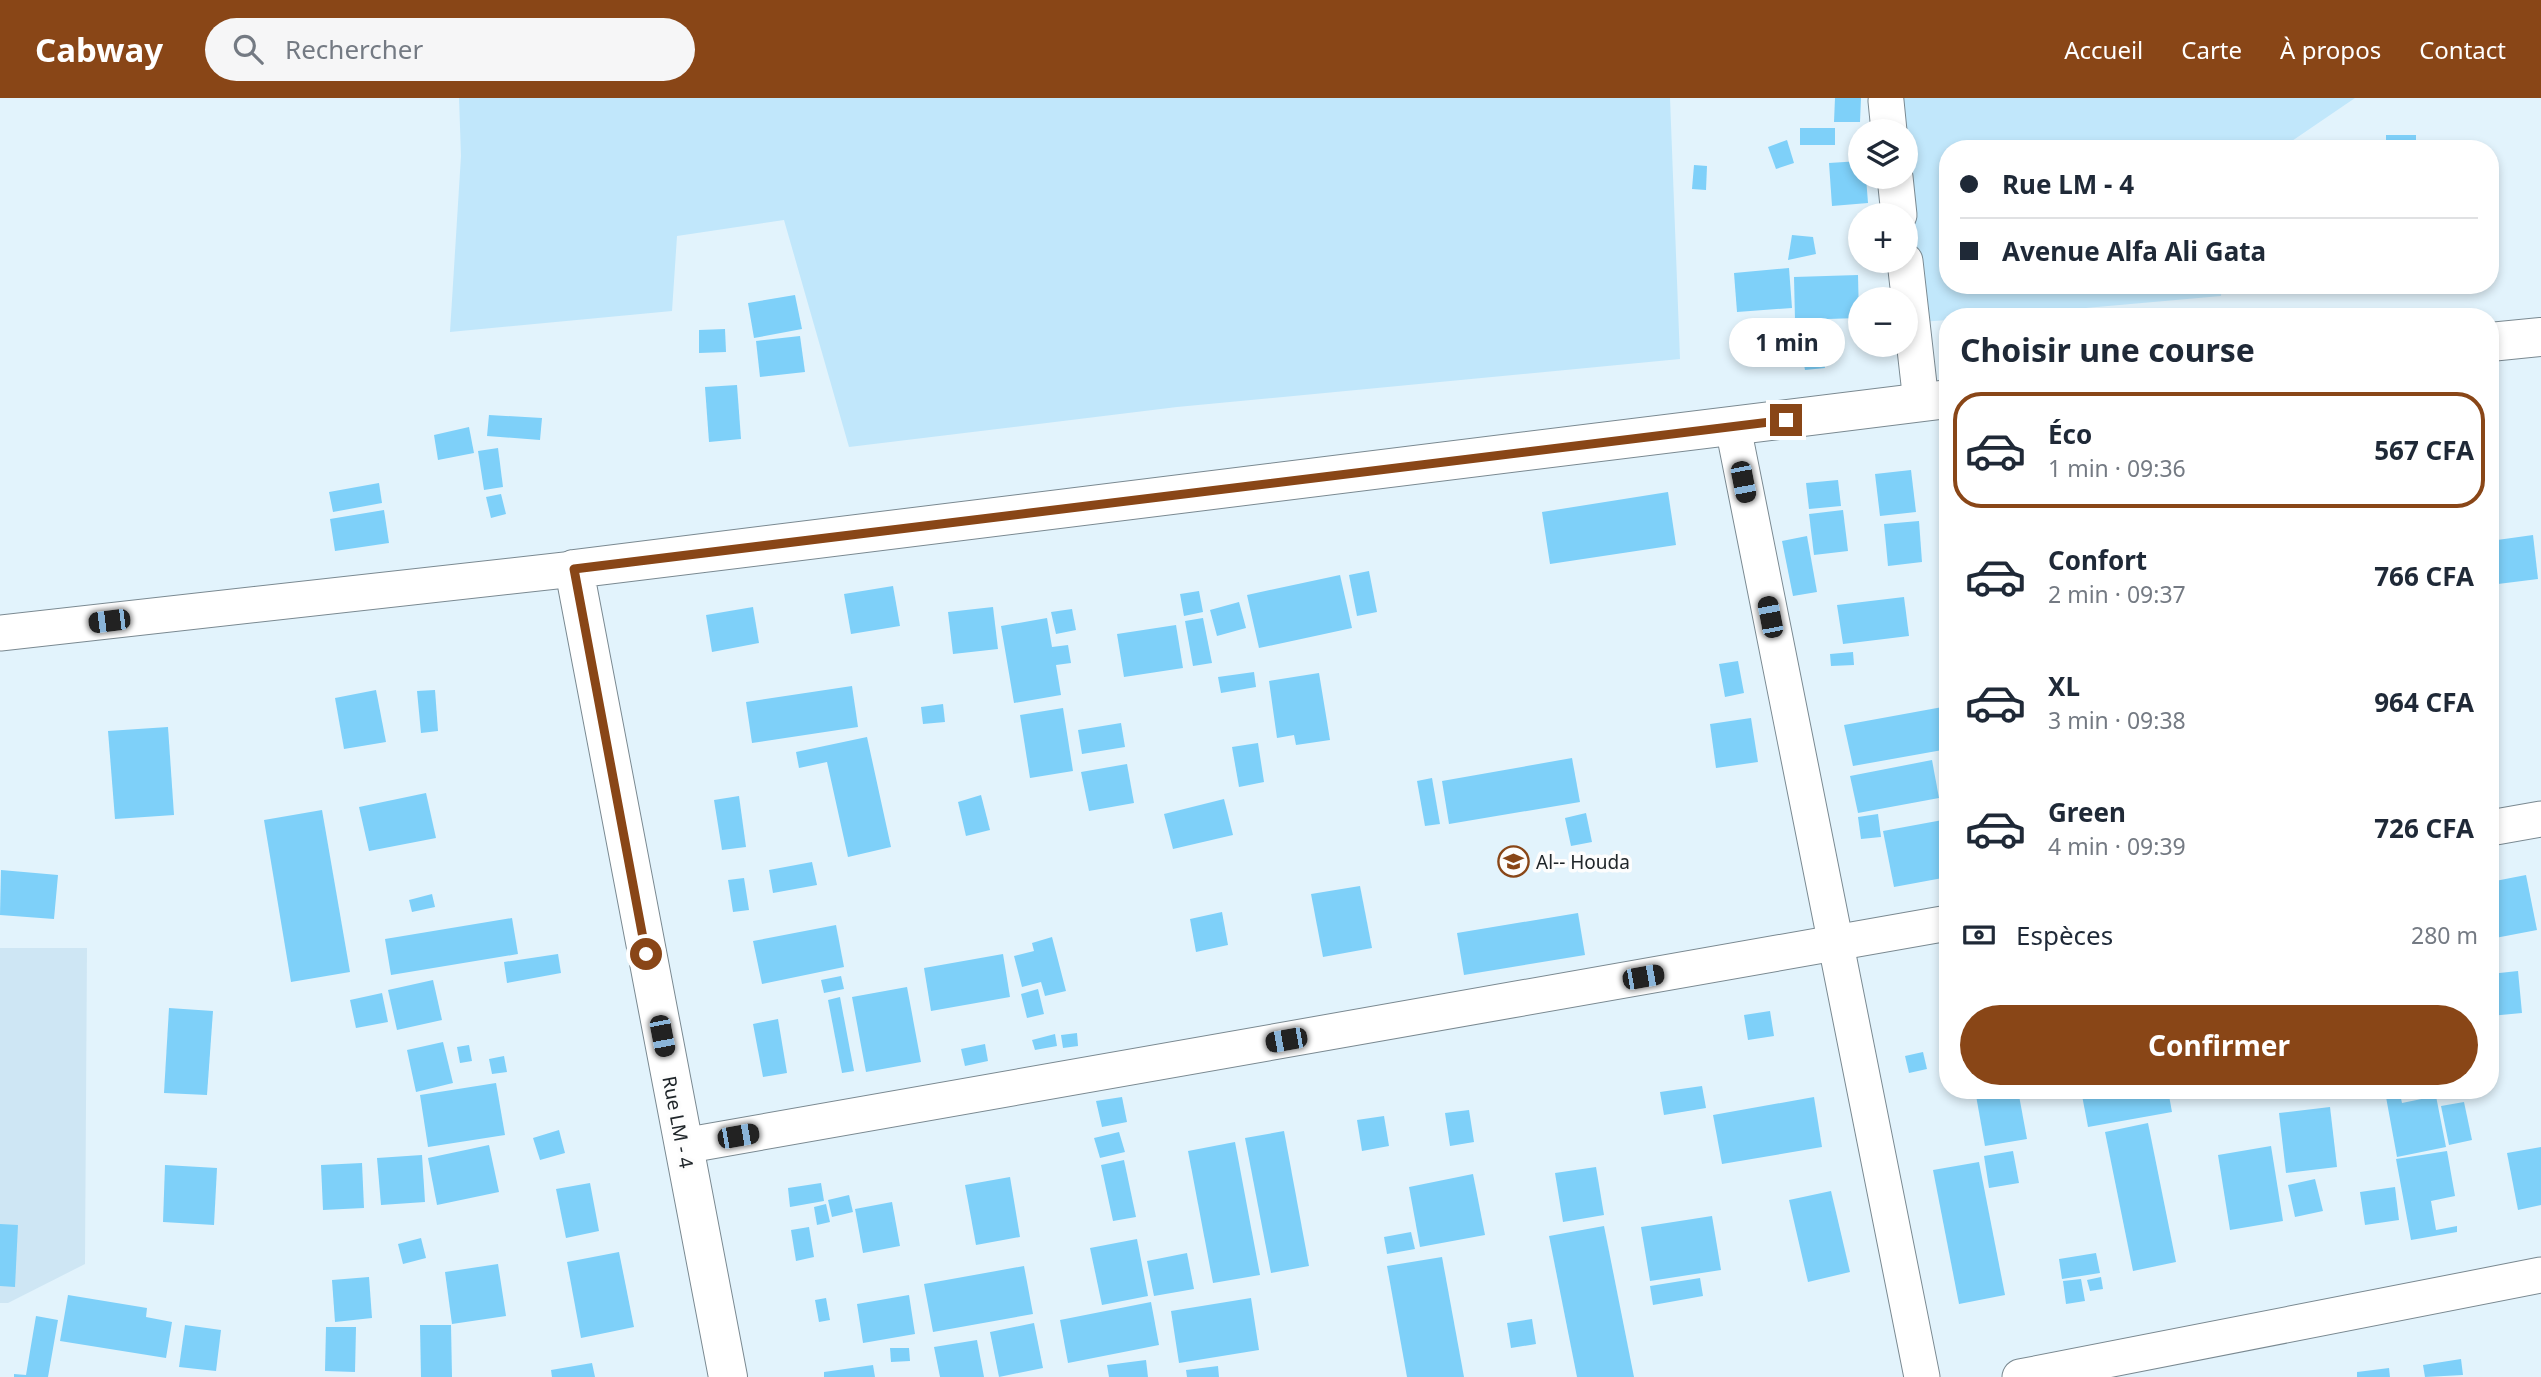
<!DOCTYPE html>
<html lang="fr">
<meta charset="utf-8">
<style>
:root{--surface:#fff;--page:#f6f6f7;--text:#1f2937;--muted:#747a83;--line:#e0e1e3;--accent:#894617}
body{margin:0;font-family:"Noto Sans",sans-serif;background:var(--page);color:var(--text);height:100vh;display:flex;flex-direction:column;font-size:26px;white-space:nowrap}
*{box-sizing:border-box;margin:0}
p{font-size:23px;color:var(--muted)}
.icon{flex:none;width:38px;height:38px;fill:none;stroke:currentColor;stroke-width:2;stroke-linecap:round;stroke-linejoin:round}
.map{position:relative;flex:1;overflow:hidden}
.panel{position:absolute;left:1939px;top:210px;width:560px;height:791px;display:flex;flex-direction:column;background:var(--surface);border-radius:28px;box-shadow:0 4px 10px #0003}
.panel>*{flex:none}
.top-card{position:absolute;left:1939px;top:42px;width:560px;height:154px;border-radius:28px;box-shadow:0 4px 10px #0003;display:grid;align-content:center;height:154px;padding:0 21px;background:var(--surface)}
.fabs{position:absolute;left:1848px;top:21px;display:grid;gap:14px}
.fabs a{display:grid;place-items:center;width:70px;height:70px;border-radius:50%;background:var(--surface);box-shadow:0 4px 10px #0003;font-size:35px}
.end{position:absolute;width:32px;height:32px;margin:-16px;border:9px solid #894617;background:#fff;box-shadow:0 0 0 4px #fff}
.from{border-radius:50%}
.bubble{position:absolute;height:49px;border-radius:24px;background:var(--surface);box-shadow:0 4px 10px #0003;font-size:23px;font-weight:700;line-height:49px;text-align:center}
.car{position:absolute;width:21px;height:42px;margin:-21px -10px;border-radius:9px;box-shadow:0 0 5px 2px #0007;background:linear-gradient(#222 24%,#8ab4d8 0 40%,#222 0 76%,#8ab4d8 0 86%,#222 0)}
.top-card b{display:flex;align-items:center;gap:24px;height:66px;font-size:26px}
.top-card b+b{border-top:2px solid var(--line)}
.top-card i{width:18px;height:18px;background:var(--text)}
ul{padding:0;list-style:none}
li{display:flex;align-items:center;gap:21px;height:116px;margin:0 14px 10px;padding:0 7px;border:4px solid transparent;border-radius:28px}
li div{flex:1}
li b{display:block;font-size:26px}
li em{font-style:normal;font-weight:700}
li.selected{border-color:var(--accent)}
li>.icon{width:63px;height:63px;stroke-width:1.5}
h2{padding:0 21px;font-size:32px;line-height:84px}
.pay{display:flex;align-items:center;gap:18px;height:77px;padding:0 21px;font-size:26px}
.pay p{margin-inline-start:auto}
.button{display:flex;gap:14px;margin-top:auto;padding:14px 21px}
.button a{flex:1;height:80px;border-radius:42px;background:var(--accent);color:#fff;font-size:28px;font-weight:700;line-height:80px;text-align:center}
header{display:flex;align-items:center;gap:42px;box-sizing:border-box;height:98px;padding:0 35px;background:var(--accent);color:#fff}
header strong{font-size:33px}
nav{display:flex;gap:38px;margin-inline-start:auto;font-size:24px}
.search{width:490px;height:63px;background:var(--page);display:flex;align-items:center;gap:18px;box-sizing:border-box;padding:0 24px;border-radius:38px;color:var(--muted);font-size:26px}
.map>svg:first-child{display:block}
.built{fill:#cee6f4}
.green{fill:#c1e7fb}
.building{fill:#7ed0f9}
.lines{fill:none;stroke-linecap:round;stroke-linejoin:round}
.street-casing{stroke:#7a8991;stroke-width:37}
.secondary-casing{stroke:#7a8991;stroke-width:40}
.street{stroke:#fff;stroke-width:35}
.secondary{stroke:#fff;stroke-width:38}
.route{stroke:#894617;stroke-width:9}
.labels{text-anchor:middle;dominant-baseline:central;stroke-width:7;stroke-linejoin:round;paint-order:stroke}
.poi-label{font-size:19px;fill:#20262a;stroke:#fdfdfd;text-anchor:start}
.street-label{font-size:19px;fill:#20262a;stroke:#fdfdfd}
</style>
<header>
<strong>Cabway</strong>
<div class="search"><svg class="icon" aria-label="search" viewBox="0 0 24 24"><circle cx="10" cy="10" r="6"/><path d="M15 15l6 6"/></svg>Rechercher</div>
<nav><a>Accueil</a><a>Carte</a><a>À propos</a><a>Contact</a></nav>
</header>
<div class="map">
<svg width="2541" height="1279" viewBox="0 0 2541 1279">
<rect width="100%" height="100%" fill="#e2f3fc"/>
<polygon class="built" points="0,850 87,850 85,1166 8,1205 0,1205"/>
<g class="green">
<polygon points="459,0 1670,0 1680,261 1177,309 849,349 784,122 677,138 672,213 450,234 461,58"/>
<polygon points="1886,0 2355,0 2280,51 1948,51 1948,187 2222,187 2221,198 1983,219 1948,219 1948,222 1920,224 1906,128 1906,33"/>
</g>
<g class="building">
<polygon points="1835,0 1861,0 1860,24 1834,24"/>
<rect x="1800" y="30" width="35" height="17"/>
<rect x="2386" y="37" width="30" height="14"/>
<polygon points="1787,42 1794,65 1776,71 1768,49"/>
<polygon points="1860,63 1860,79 1866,79 1868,105 1832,108 1829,65"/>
<polygon points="1694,67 1707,68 1706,92 1692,91"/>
<polygon points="2490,108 2494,108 2495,154 2490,154"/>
<polygon points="1792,137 1813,139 1816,156 1788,162"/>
<polygon points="1789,170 1792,210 1737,214 1734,175"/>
<polygon points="1858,177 1859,220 1795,222 1794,179"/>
<polygon points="795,197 802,231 754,240 748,205"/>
<polygon points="725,231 726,254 699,255 699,232"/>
<polygon points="800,238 805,274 760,279 756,243"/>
<polygon points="1822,253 1825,270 1805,272 1802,256"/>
<polygon points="737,287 741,341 709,344 705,289"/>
<polygon points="489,317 542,320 540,342 487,338"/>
<polygon points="469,329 474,355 438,362 434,337"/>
<polygon points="498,350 503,389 484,392 478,353"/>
<polygon points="1911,372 1916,414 1880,418 1875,376"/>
<polygon points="1838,382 1841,408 1809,411 1806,385"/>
<polygon points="379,385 382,405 333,414 329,394"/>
<polygon points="1668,394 1676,447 1550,466 1542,414"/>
<polygon points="501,396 506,416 491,420 486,399"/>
<polygon points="384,412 389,445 335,453 330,421"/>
<polygon points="1843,412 1848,453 1814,457 1809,416"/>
<polygon points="1919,423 1922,464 1888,468 1884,426"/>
<polygon points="2533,437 2538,481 2490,487 2490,443"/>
<polygon points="1807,438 1817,494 1793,498 1782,443"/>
<polygon points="1369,473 1377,514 1357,518 1349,477"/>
<polygon points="1340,477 1352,530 1259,550 1247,497"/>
<polygon points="893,488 900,528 851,536 844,496"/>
<polygon points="1199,493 1203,514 1184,518 1180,496"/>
<polygon points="1904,499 1909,538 1843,546 1837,507"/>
<polygon points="1239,504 1246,530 1217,538 1210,512"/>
<polygon points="753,509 759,545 712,554 706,517"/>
<polygon points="993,509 998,551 953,556 948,514"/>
<polygon points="1072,511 1076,532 1056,536 1051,514"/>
<polygon points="1047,520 1052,549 1068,547 1071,565 1056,567 1061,597 1014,605 1001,528"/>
<polygon points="1203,520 1212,565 1193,568 1185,523"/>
<polygon points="1176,527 1183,570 1124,579 1117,536"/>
<polygon points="1853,554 1854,567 1831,568 1830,556"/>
<polygon points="1738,563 1744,595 1725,599 1719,566"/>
<polygon points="1254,574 1256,589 1221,595 1218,579"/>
<polygon points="1319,575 1330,642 1296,647 1294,637 1277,640 1269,583"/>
<polygon points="852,588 858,629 752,645 746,604"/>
<polygon points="376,592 386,644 344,651 335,600"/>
<polygon points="435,592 438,633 421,635 417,593"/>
<polygon points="943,606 945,624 923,626 921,609"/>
<polygon points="1948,608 1948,651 1853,668 1844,627"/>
<polygon points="1063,610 1073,673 1030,680 1020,617"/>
<polygon points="1751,620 1758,664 1716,670 1710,626"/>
<polygon points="1121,625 1125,649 1082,656 1078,632"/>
<polygon points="168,629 174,717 115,721 108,633"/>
<polygon points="867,639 891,749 848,759 827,664 799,670 796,654"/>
<polygon points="1258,645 1264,684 1239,689 1232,649"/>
<polygon points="1572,660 1580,704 1449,726 1442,683"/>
<polygon points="1932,662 1939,700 1858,715 1850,678"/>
<polygon points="1127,666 1134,705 1089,713 1081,674"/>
<polygon points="1432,680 1440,726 1425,728 1417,683"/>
<polygon points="426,695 436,740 369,753 359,709"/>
<polygon points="981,697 990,732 966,738 958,704"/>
<polygon points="739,698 746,749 722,752 714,702"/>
<polygon points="1224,701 1233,737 1173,751 1164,716"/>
<polygon points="322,712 350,874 291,884 264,722"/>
<polygon points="1586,715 1592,744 1571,748 1565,720"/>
<polygon points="1878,716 1881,739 1861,741 1858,719"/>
<polygon points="1948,721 1948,779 1894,789 1883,733"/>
<polygon points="812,764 817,787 773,795 769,772"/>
<polygon points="1,772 58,777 54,821 0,817"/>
<polygon points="2526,777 2537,832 2490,841 2490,784"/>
<polygon points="744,780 749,812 733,814 728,782"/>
<polygon points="1360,788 1372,850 1323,859 1311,796"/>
<polygon points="432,796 435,809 412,814 409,802"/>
<polygon points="1222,814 1228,847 1196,854 1190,821"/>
<polygon points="1578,815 1585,857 1464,877 1457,835"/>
<polygon points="512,820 518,856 391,877 385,841"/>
<polygon points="836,827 844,869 762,886 753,843"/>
<polygon points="1052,839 1066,893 1045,898 1041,884 1022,889 1014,858 1034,853 1032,845"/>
<polygon points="558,856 561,875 507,885 504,864"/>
<polygon points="1003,856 1010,899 931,913 924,870"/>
<polygon points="2518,873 2522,915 2490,918 2490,876"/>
<polygon points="841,878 844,891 824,895 821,882"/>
<polygon points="433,882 442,922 397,932 388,892"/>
<polygon points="907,889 921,964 866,974 852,899"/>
<polygon points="1038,891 1044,916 1027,920 1021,896"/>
<polygon points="382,895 388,924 356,930 350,902"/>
<polygon points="840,899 854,973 842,975 828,902"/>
<polygon points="169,910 213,913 207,997 164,995"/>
<polygon points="1770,913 1774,938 1748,942 1744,917"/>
<polygon points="778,921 787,975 763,979 753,926"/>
<polygon points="1077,935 1078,948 1063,950 1061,937"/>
<polygon points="1055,936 1057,948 1035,952 1032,942"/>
<polygon points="443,944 453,985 416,994 407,952"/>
<polygon points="985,946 988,963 965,968 961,951"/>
<polygon points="469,947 472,963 460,965 457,949"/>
<polygon points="1923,954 1927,971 1909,975 1905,958"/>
<polygon points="504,958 507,974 492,976 489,961"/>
<polygon points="496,985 505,1037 428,1049 420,997"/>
<polygon points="1702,988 1706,1010 1664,1017 1660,994"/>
<polygon points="1975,992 2018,992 2027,1041 1985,1048"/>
<polygon points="2081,992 2168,992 2172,1014 2088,1029"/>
<polygon points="2400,996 2402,1005 2436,998 2446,1049 2397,1059 2386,999"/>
<polygon points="1122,999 1127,1024 1102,1029 1096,1003"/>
<polygon points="1814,999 1822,1049 1722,1066 1713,1017"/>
<polygon points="2464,1004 2472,1042 2449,1047 2441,1008"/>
<polygon points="2330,1009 2337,1069 2286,1075 2279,1015"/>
<polygon points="1469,1012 1474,1044 1450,1048 1445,1015"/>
<polygon points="1384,1018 1389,1048 1362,1053 1357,1022"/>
<polygon points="2148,1025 2176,1164 2133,1173 2105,1034"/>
<polygon points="559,1032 565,1055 540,1062 533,1040"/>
<polygon points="1284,1033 1309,1168 1271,1175 1245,1040"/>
<polygon points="1119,1034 1125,1054 1100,1060 1094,1040"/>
<polygon points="1235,1044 1260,1177 1213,1185 1188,1053"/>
<polygon points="489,1047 499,1094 437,1107 428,1060"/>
<polygon points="2271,1048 2283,1123 2230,1132 2218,1057"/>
<polygon points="2541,1049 2541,1107 2518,1112 2507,1055"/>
<polygon points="2013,1053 2019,1085 1989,1090 1984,1058"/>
<polygon points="2447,1053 2455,1098 2431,1103 2436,1132 2457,1128 2457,1134 2411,1142 2396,1061"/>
<polygon points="422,1057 425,1104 381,1107 377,1060"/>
<polygon points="1124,1062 1136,1119 1113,1123 1101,1067"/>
<polygon points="1979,1064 2005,1197 1959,1206 1933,1072"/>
<polygon points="362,1065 364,1110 323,1112 321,1067"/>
<polygon points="165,1067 217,1070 214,1127 163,1124"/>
<polygon points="1596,1069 1604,1117 1563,1124 1555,1075"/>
<polygon points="1473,1076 1485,1137 1420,1149 1409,1089"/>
<polygon points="1010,1079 1020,1139 976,1147 965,1087"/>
<polygon points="2315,1081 2323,1113 2295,1119 2288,1087"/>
<polygon points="590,1085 599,1133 566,1140 556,1091"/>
<polygon points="821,1085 824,1103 790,1109 788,1090"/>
<polygon points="2395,1089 2399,1122 2365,1127 2360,1094"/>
<polygon points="1831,1093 1850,1174 1808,1184 1789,1102"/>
<polygon points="849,1097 853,1114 832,1119 828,1102"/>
<polygon points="892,1104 900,1148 863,1155 855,1111"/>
<polygon points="826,1106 830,1124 817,1127 814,1109"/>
<polygon points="1712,1118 1721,1172 1650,1183 1641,1129"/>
<polygon points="0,1126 18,1127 15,1189 0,1188"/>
<polygon points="1604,1128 1634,1279 1577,1279 1549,1138"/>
<polygon points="809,1129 814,1159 796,1163 791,1132"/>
<polygon points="1411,1134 1415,1151 1387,1156 1384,1139"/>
<polygon points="421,1140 426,1160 403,1166 398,1146"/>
<polygon points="1137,1141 1148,1198 1102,1207 1090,1150"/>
<polygon points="619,1154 634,1229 581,1240 567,1164"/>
<polygon points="1187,1155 1194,1191 1154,1198 1147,1163"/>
<polygon points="2096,1155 2100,1175 2062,1181 2059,1161"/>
<polygon points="1442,1159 1464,1279 1407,1279 1387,1168"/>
<polygon points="498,1166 506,1218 452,1226 445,1174"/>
<polygon points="1024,1168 1033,1216 933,1234 924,1186"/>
<polygon points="369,1179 372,1220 335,1224 332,1182"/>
<polygon points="2101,1179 2103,1191 2090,1193 2087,1182"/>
<polygon points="1700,1180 1703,1198 1653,1207 1650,1188"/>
<polygon points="2081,1181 2085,1203 2066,1206 2063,1183"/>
<polygon points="68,1197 147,1210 146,1219 172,1224 166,1260 60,1243"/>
<polygon points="909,1197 915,1236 863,1245 857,1206"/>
<polygon points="826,1200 830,1222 819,1224 815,1202"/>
<polygon points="1251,1200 1259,1252 1179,1265 1171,1213"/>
<polygon points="1151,1204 1159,1247 1068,1265 1060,1222"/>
<polygon points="36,1218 58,1222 48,1279 14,1279 14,1276 26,1277"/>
<polygon points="1532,1221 1536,1246 1511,1250 1507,1225"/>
<polygon points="1034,1225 1043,1270 999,1279 990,1234"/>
<polygon points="185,1227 221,1232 216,1273 179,1269"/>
<polygon points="420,1227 451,1227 452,1279 421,1279"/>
<polygon points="326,1229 356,1229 355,1274 325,1273"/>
<polygon points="977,1242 984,1279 940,1279 934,1249"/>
<polygon points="890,1250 909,1250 910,1263 891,1264"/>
<polygon points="2461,1261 2463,1277 2425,1279 2423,1267"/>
<polygon points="1146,1262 1148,1279 1109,1279 1107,1267"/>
<polygon points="592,1265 595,1279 552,1279 551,1272"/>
<polygon points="873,1267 875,1279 824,1279 824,1274"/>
<polygon points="1218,1268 1219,1279 1187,1279 1186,1272"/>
<polygon points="2389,1270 2390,1279 2357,1279 2357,1274"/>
</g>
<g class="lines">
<defs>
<g id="street">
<polyline points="1886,3 1889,33"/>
<polyline points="1895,79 1899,117"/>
<polyline points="1905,163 1921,304"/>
<polyline points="1733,329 1922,1279"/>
<polyline points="0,535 574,471"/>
<polyline points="2490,730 2541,721"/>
<polyline points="683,1048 1948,825"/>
<polyline points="2020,1279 2541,1177"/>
</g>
<g id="secondary">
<polyline points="2490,244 2541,239"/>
<polyline points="728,1279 574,471 1948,301"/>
</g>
</defs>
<use href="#street" class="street-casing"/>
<use href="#secondary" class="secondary-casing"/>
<use href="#street" class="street"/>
<use href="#secondary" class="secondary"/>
</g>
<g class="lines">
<polyline class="route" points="646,856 574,471 1786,322"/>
</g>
<defs>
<symbol id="school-ring" viewBox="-11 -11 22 22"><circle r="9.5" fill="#fdfdfd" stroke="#894617" stroke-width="1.5"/><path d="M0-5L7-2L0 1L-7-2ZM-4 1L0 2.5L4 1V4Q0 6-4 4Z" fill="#894617"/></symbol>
</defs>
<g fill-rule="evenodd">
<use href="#school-ring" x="1496" y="746" width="35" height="35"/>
</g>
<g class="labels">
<g class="poi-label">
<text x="1536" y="764">Al-- Houda</text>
</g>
<g class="street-label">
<text transform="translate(678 1024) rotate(79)">Rue LM - 4</text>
</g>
</g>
</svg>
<div class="fabs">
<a><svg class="icon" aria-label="layers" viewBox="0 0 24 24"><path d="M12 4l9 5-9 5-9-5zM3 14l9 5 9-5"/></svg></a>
<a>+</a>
<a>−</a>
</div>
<i class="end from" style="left:646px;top:856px"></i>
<i class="end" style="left:1786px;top:322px"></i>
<div class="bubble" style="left:1729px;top:220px;width:116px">1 min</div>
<i class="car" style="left:1743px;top:384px;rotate:169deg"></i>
<i class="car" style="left:1770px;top:519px;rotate:349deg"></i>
<i class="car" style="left:109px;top:523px;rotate:263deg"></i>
<i class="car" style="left:1643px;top:879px;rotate:80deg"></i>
<i class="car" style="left:662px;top:938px;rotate:169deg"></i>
<i class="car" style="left:1286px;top:942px;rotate:260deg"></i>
<i class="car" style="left:738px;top:1038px;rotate:80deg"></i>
<div class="top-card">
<b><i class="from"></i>Rue LM - 4</b>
<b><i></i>Avenue Alfa Ali Gata</b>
</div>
<section class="panel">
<h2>Choisir une course</h2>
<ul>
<li class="selected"><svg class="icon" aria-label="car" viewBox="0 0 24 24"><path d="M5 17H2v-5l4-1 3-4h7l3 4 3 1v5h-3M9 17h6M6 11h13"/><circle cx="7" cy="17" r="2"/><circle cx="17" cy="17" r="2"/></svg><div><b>Éco</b><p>1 min · 09:36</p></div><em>567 CFA</em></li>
<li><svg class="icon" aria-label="car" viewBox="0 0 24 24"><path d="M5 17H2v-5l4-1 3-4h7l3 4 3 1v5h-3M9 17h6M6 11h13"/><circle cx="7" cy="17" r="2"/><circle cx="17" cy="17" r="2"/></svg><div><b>Confort</b><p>2 min · 09:37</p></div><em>766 CFA</em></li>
<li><svg class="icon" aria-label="car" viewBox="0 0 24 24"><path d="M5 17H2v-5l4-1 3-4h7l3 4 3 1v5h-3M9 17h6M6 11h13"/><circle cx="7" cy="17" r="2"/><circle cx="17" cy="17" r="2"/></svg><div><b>XL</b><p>3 min · 09:38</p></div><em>964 CFA</em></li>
<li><svg class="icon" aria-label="car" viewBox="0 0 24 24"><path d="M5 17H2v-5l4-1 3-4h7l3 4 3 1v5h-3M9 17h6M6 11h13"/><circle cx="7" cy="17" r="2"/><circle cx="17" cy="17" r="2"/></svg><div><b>Green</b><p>4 min · 09:39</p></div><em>726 CFA</em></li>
</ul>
<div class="pay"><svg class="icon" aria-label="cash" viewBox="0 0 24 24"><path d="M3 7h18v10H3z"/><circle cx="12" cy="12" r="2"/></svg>Espèces<p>280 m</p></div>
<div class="button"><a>Confirmer</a></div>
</section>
</div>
